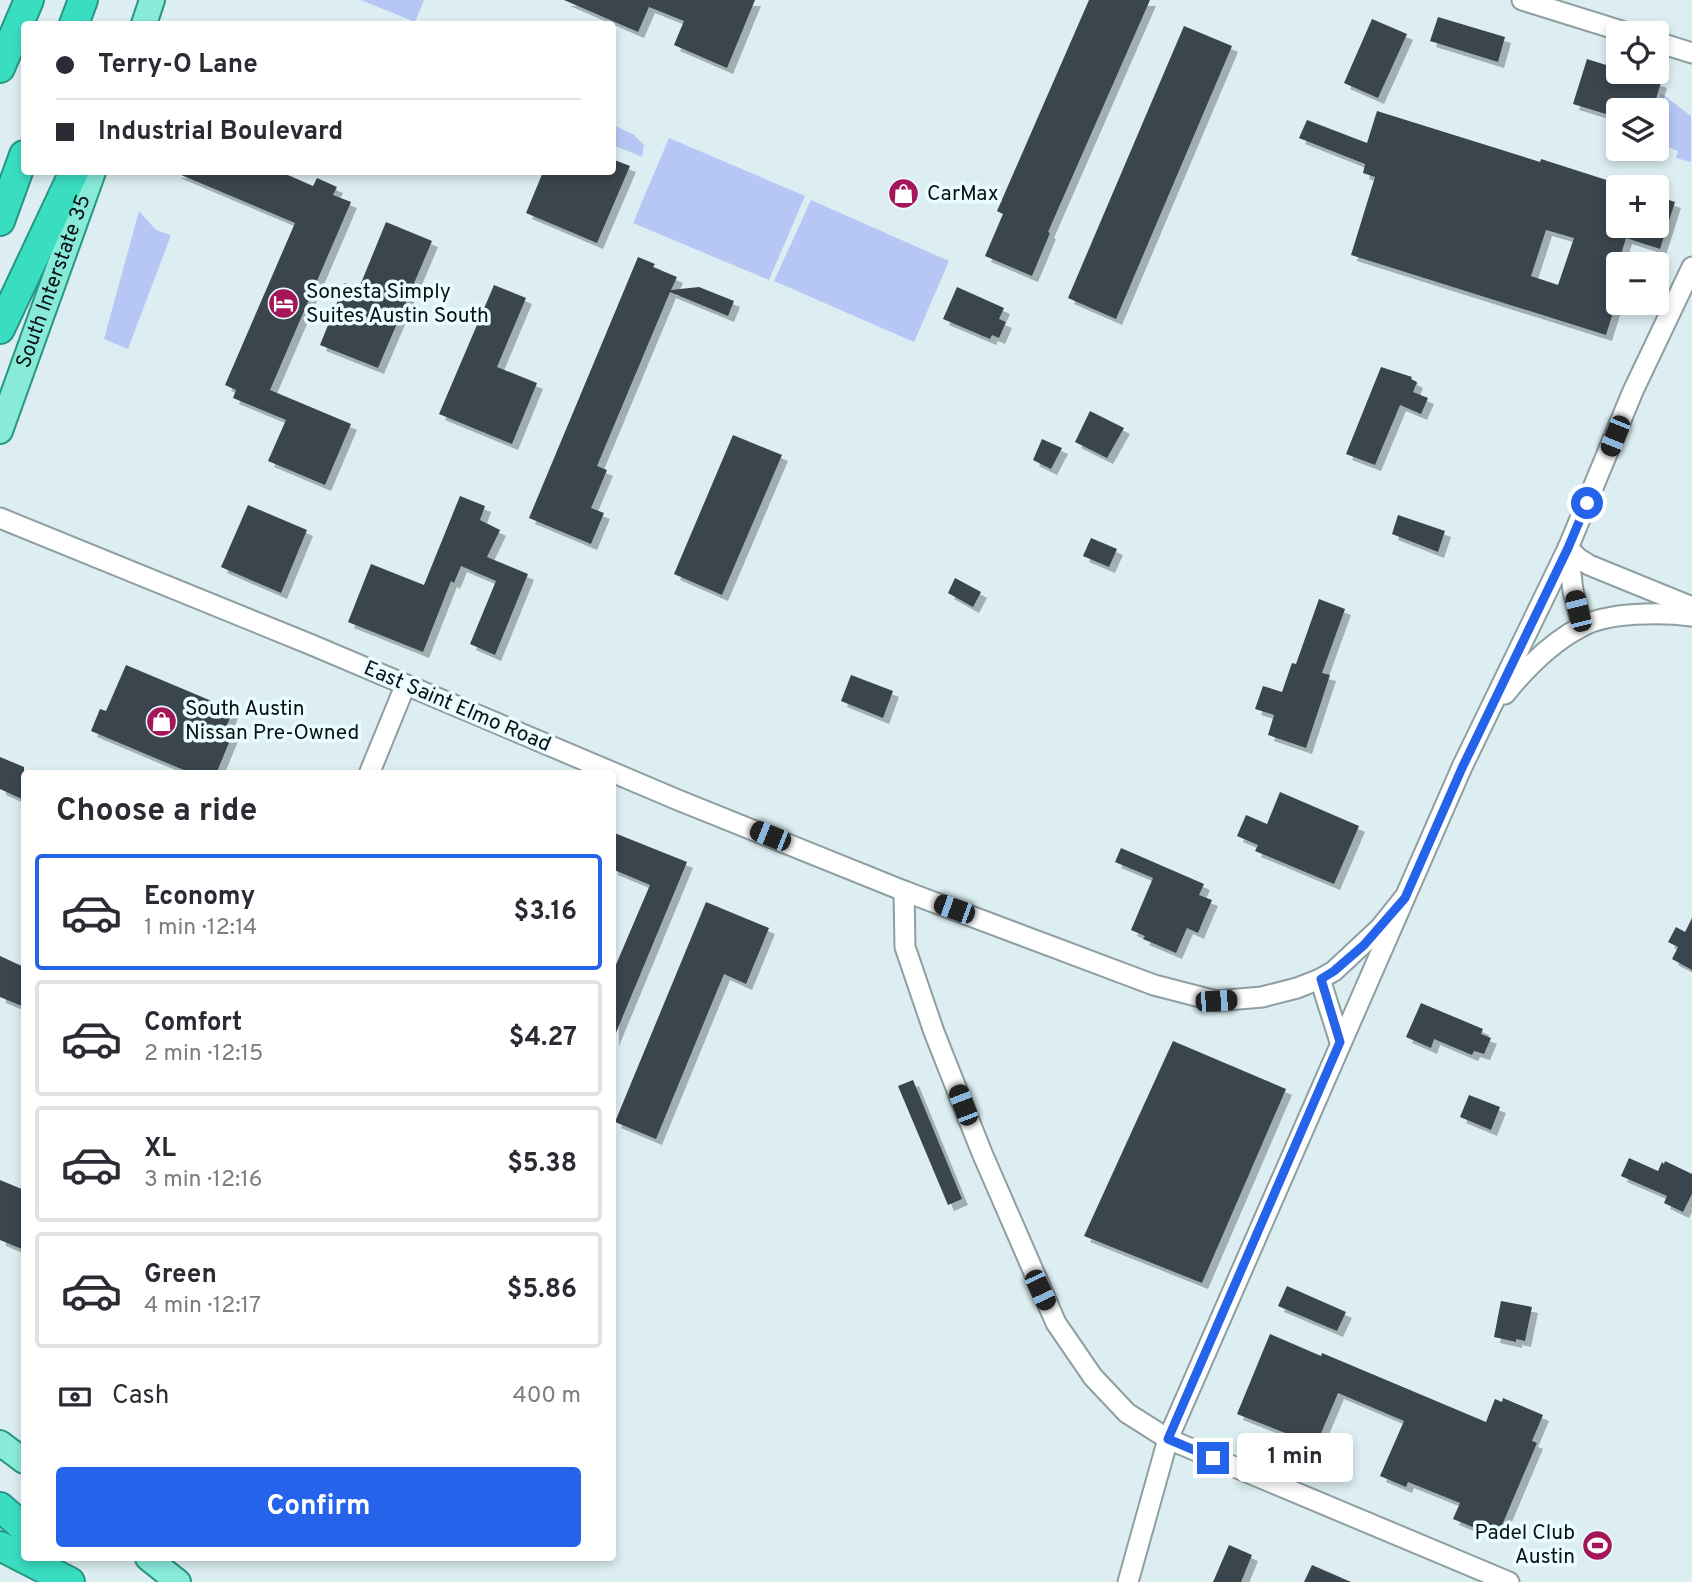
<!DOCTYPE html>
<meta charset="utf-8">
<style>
:root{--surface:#fff;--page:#f7f7f7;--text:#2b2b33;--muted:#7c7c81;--line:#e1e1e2;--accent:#2563eb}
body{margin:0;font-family:Overpass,sans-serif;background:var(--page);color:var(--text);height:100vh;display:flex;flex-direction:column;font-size:26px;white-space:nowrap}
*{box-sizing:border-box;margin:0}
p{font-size:23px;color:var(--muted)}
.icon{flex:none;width:38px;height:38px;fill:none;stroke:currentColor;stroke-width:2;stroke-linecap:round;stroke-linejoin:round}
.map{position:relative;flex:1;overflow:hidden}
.drawer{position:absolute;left:21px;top:770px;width:595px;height:791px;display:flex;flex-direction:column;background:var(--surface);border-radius:7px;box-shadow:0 4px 10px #0003}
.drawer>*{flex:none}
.banner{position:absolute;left:21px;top:21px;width:595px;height:154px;border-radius:7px;box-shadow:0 4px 10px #0003;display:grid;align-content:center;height:154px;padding:0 35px;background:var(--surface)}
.fabs{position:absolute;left:1606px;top:21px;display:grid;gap:14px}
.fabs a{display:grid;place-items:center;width:63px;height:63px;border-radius:7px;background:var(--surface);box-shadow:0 4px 10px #0003;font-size:35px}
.end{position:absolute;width:32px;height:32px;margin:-16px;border:9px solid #2563eb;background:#fff;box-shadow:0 0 0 4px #fff}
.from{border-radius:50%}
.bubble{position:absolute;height:49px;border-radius:7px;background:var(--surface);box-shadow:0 4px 10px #0003;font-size:23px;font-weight:700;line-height:49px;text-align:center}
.car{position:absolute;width:21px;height:42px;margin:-21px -10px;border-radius:9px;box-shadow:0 0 5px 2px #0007;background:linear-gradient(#222 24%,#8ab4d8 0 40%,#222 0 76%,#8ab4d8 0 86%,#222 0)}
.banner b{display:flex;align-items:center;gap:24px;height:66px;font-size:26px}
.banner b+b{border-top:2px solid var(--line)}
.banner i{width:18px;height:18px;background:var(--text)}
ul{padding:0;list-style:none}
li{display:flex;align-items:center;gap:21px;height:116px;margin:0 14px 10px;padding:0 21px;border:4px solid var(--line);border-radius:7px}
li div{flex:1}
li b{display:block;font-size:26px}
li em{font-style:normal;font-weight:700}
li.on{border-color:var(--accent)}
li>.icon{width:63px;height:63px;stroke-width:1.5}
h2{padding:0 35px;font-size:32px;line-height:84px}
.pay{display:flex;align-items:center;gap:18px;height:77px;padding:0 35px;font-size:26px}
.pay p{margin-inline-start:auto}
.cta{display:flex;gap:14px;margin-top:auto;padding:14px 35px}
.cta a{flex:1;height:80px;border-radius:7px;background:var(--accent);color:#fff;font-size:28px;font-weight:700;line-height:80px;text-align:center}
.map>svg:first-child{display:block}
.water{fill:#b6c7f5}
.building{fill:#3a454d;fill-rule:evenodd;filter:url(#shadow)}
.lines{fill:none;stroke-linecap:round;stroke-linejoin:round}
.minor-casing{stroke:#8e9fa2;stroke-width:23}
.major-casing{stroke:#299684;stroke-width:28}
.highway-casing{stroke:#299684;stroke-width:32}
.minor{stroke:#fff;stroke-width:19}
.major{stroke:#88ebda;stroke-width:24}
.highway{stroke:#39dec1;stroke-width:28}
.route{stroke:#2563eb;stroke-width:9}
.labels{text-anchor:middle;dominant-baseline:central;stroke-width:7;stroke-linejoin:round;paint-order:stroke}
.poi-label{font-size:21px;fill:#0b1112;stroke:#e9fcff;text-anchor:start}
.street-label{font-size:21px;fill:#0b1112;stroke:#e9fcff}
</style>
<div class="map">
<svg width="1692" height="1582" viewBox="0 0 1692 1582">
<defs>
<filter id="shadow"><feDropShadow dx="6" dy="6" stdDeviation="0" flood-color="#0004"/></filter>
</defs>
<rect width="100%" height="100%" fill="#dceef1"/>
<g class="water">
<polygon points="361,0 424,0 415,22"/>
<polygon points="1661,93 1691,116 1691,162 1676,158 1678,151 1657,143 1656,110"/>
<polygon points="613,125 633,134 644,145 642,157 613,145"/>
<polygon points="669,138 805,196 769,280 633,223"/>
<polygon points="811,200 949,261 914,342 774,281"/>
<polygon points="139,211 156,230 171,235 128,349 104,339"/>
</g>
<g class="building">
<polygon points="564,0 755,0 727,68 674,45 684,21 649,7 638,32"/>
<polygon points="1089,0 1150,0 1048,232 1050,233 1032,276 985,256 1003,214 997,211"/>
<polygon points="1438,17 1505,37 1498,62 1430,41"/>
<polygon points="1372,19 1407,34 1378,98 1344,83"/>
<polygon points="1184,26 1232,46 1116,319 1068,298"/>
<polygon points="1587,59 1619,69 1619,72 1629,72 1661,82 1653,110 1619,110 1619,118 1573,104"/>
<path d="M1377 111 1540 162 1541 159 1619 184V226H1657V196L1675 202 1660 249 1626 238 1607 300 1616 303 1606 335 1351 255 1375 177 1363 173 1365 164 1299 138 1307 120 1367 143ZM1546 230 1574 238 1558 285 1531 276Z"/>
<polygon points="612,159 630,166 597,243 526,213 543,172 612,172"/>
<polygon points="174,172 281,172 313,186 317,178 337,187 333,195 351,202 270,390 351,424 325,485 268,461 286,420 233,398 236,390 225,385 295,223"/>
<polygon points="386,222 432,241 378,368 320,345 345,283 359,288"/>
<polygon points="638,257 655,264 653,267 677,277 671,290 699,287 734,301 728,316 670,292 597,466 607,470 591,508 604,513 591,544 529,518"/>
<polygon points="494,285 526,298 497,367 537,383 512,444 439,414"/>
<polygon points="957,287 1004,308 999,319 1006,322 999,338 992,335 990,339 943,319"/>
<polygon points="1381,367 1412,377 1411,379 1417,382 1413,392 1428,398 1421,414 1400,405 1375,465 1346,454"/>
<polygon points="1090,411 1124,428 1107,458 1075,442"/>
<polygon points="733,435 782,455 722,595 674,574"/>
<polygon points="1042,439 1062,448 1051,469 1033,460"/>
<polygon points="460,496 485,506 480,520 500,530 487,557 528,574 495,655 470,644 496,581 461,566 454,583 451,581 423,652 348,622 371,564 424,585"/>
<polygon points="248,505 307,530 281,593 221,567"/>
<polygon points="1398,515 1445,531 1438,552 1392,534"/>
<polygon points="1091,538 1117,549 1109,567 1083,556"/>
<polygon points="955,578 981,592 973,607 948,593"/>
<polygon points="1319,599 1345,609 1322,673 1330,675 1306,748 1268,735 1274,715 1255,709 1263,686 1282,692 1292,663 1296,664"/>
<polygon points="126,665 233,710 225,730 233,733 216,774 193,774 91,731 100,709 106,711"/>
<polygon points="851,675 893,691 883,718 841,701"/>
<polygon points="0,757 24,767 24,800 0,789"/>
<polygon points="1280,792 1359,826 1334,884 1255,851 1258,845 1237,836 1246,815 1267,824"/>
<polygon points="612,832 687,862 613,1040 612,974 650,885 612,869"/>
<polygon points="1121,848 1204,884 1199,895 1212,900 1205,916 1198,933 1187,928 1176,953 1143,939 1145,936 1131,930 1153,878 1115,862"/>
<polygon points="706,902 769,928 746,984 724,974 656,1139 615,1122"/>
<polygon points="1692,918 1692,970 1672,959 1678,947 1668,942 1676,927 1685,932"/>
<polygon points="0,956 24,967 24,1007 0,997"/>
<polygon points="1421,1003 1483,1029 1481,1034 1491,1038 1484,1054 1474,1051 1472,1055 1434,1039 1431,1048 1406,1037"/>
<polygon points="1173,1041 1286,1089 1202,1283 1084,1236"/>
<polygon points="913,1080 962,1199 948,1205 898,1086"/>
<polygon points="1469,1095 1500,1107 1491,1130 1460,1117"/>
<polygon points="1629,1158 1658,1171 1662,1162 1664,1164 1665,1161 1692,1174 1692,1194 1683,1212 1664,1203 1667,1196 1621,1176"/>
<polygon points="0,1180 24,1190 24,1250 0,1240"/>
<polygon points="1287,1286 1346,1312 1337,1331 1278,1306"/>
<polygon points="1501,1301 1532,1307 1525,1341 1516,1339 1516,1342 1494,1337"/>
<polygon points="1270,1334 1321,1356 1322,1353 1486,1422 1495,1399 1502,1402 1503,1398 1543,1415 1532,1441 1537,1443 1497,1537 1453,1519 1460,1503 1408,1482 1406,1487 1380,1476 1404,1421 1338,1393 1316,1445 1237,1414"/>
<polygon points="1229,1545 1252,1555 1241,1582 1213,1582"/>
<polygon points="1312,1565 1351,1582 1304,1582"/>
</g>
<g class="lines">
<defs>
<g id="minor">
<polyline points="1522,0 1628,33"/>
<polyline points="1657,42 1692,53"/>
<polyline points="0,518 312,645 678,800 904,891 1154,985 1216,1001 1262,997 1297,988 1320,979 1334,971 1380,928 1404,898"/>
<polyline points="1568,548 1578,558 1589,565 1692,607"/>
<polyline points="1568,548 1573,591 1582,625"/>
<path d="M1505 694C1526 668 1550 643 1581 627 1607 612 1662 612 1692 616"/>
<polyline points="369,774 405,686"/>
<polyline points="904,891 905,947 934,1032 982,1153 1056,1323 1093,1377 1127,1413 1168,1439 1509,1582"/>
<polyline points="1320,979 1340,1042"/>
<polyline points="1128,1582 1168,1439 1462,767 1568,548 1633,391 1692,267"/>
</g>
<g id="major">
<polyline points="144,24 152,0"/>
<path id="s1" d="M0 431 93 172"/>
<polyline points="0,1443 24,1461"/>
<polyline points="148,1558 178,1582"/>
</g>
<g id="highway">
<polyline points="74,24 83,0"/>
<polyline points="0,68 29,0"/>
<polyline points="0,221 24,155"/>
<polyline points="0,329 74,172"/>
<polyline points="0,1507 24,1528"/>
<polyline points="0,1546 70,1582"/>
</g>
</defs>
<use href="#minor" class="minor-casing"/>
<use href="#major" class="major-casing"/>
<use href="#highway" class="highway-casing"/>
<use href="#minor" class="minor"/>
<use href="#major" class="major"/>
<use href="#highway" class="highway"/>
</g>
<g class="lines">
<polyline class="route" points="1213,1458 1168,1439 1340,1042 1321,979 1334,971 1364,945 1405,898 1462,768 1568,548 1587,503"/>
</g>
<defs>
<symbol id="shop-disc" viewBox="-11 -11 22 22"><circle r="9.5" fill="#a41559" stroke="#e9fcff"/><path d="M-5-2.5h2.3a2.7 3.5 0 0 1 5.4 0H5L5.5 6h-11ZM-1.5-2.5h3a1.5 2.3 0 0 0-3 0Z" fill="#fff"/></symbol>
<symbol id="hotel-disc" viewBox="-11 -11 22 22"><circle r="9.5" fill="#a41559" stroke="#e9fcff"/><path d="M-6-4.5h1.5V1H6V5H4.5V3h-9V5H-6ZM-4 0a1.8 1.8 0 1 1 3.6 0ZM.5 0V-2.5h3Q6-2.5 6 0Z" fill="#fff"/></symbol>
<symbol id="stadium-disc" viewBox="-11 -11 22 22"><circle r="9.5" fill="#a41559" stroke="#e9fcff"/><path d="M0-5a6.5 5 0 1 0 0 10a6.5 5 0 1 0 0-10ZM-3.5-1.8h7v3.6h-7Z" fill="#fff"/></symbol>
</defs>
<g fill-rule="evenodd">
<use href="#shop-disc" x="886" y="176" width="35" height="35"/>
<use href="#hotel-disc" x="266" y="286" width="35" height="35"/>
<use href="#shop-disc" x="144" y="704" width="35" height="35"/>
<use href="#stadium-disc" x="1580" y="1528" width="35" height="35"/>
</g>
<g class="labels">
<g class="poi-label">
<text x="927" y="194">CarMax</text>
<text x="306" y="292">Sonesta Simply<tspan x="306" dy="24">Suites Austin South</tspan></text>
<text x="185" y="709">South Austin<tspan x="185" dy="24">Nissan Pre-Owned</tspan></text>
<text x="1575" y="1533" text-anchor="end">Padel Club<tspan x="1575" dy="24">Austin</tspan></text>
</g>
<g class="street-label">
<text stroke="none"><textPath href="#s1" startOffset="159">South Interstate 35</textPath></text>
<text transform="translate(457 707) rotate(23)">East Saint Elmo Road</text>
</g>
</g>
</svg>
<div class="fabs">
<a><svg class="icon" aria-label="locate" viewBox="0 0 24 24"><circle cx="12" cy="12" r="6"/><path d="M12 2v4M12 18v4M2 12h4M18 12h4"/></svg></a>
<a><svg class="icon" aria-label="layers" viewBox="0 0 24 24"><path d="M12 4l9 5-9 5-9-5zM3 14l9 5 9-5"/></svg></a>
<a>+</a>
<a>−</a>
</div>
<i class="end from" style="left:1587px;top:503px"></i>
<i class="end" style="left:1213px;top:1458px"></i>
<div class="bubble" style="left:1237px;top:1433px;width:116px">1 min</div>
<i class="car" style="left:1615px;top:436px;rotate:202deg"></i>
<i class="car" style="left:1578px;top:611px;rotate:346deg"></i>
<i class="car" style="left:770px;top:836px;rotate:292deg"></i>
<i class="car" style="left:954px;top:909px;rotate:290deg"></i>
<i class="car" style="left:1216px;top:1001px;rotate:87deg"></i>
<i class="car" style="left:963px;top:1105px;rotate:339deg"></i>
<i class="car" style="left:1040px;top:1290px;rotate:155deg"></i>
<div class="banner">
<b><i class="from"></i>Terry-O Lane</b>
<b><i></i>Industrial Boulevard</b>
</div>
<section class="drawer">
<h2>Choose a ride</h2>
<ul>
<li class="on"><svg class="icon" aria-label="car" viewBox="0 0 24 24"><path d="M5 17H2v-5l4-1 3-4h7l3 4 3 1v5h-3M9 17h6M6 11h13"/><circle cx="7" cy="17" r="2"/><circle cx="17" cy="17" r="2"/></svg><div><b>Economy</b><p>1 min · 12:14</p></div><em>$3.16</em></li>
<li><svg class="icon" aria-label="car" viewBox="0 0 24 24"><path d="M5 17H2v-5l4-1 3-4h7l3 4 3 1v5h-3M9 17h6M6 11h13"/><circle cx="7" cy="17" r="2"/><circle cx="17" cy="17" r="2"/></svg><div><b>Comfort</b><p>2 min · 12:15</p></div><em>$4.27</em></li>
<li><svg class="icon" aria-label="car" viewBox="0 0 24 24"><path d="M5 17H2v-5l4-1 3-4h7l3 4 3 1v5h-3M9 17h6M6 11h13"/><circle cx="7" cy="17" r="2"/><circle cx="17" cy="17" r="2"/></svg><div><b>XL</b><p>3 min · 12:16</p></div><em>$5.38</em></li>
<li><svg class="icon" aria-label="car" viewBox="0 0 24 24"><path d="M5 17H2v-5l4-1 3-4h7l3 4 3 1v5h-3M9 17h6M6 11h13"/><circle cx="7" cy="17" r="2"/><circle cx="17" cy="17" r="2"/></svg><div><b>Green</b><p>4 min · 12:17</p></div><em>$5.86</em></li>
</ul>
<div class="pay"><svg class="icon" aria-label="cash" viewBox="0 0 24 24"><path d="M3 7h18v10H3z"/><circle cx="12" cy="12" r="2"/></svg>Cash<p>400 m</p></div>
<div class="cta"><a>Confirm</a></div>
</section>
</div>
